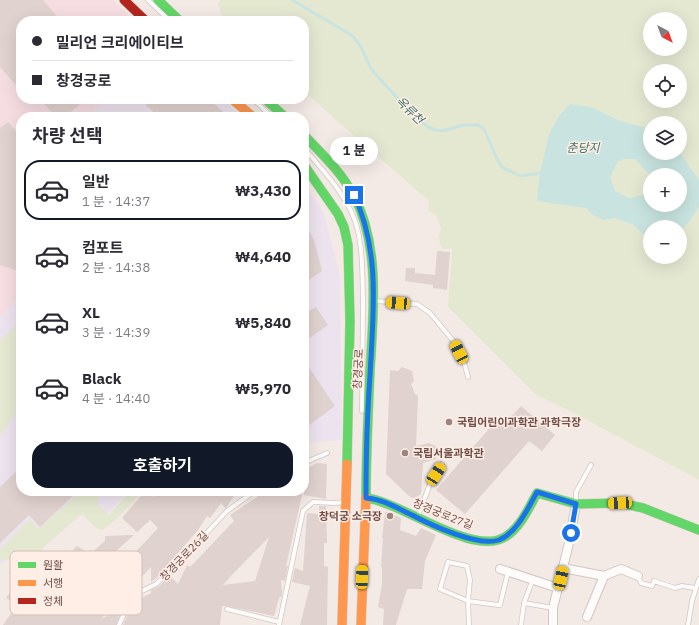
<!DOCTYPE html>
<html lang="ko">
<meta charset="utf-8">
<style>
:root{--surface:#fff;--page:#f2f2f3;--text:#2b2b33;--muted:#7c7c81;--line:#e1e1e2;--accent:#111827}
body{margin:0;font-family:"IBM Plex Sans","Noto Sans KR",sans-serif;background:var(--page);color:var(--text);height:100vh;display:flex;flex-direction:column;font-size:15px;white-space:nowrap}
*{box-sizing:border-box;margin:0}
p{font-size:13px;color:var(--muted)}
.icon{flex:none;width:22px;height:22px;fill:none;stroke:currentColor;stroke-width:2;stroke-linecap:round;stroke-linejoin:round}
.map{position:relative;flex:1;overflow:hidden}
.drawer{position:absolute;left:16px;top:112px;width:293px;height:384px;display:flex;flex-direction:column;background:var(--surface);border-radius:16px;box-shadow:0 4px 16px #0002}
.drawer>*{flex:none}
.banner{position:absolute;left:16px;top:16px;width:293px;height:88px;border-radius:16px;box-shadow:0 4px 16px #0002;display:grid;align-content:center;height:88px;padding:0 16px;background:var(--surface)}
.needle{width:26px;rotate:139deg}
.tools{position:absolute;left:643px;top:12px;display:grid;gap:8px}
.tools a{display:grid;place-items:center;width:44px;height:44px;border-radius:50%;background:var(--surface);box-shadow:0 4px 16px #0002;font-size:20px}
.end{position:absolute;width:18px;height:18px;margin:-9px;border:5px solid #1a73e8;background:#fff;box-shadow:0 0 0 2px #fff}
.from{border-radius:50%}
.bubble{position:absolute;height:28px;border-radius:14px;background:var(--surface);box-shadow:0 4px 16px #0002;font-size:13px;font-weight:700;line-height:28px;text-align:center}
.car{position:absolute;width:12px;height:24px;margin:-12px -6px;border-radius:5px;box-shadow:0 0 3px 1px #0007;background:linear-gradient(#f5c518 24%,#345 0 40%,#f5c518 0 76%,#345 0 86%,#f5c518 0)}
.banner b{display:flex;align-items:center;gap:14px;height:38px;font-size:15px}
.banner b+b{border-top:1px solid var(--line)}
.banner i{width:10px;height:10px;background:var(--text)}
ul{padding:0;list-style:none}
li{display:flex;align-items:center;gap:12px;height:60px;margin:0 8px 6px;padding:0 8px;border:2px solid transparent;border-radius:16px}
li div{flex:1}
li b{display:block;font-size:15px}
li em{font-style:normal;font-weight:700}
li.active{border-color:var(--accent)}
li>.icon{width:36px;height:36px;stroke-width:1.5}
h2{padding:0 16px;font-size:18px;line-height:48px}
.primary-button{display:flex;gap:8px;margin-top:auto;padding:8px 16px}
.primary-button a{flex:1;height:46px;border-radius:16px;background:var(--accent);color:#fff;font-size:16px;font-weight:700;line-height:46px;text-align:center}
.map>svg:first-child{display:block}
.education{fill:#ede3ee}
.medical{fill:#f6dde2}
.green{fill:#e5e8d1;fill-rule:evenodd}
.water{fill:#c9e4e0;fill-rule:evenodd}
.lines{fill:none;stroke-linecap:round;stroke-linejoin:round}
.stream{stroke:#c9e4e0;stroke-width:3}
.building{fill:#e0d2ce;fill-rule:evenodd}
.lane-casing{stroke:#d2c6c2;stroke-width:5.5}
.street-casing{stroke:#d2c6c2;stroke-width:10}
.fast-casing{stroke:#d4c6c2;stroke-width:10}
.slow-casing{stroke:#d4c6c2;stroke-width:10}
.jam-casing{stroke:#d4c6c2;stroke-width:10}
.lane{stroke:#fdfcfb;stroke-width:4}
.street{stroke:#fdfcfb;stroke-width:8}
.fast{stroke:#63d668;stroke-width:9}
.slow{stroke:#ff974d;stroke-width:9}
.jam{stroke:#b3261e;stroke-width:9}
.route{stroke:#1a73e8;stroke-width:5}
.poi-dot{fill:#9e8480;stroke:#feeee5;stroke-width:1.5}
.labels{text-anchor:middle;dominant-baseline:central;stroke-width:3;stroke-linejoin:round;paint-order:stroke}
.street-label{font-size:11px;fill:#6f4d49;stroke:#feeee5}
.poi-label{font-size:11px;font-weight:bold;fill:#6f4d49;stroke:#feeee5;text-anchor:start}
.water-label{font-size:12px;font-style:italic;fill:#3e7570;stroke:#feeee5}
.key{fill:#feeee5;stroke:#d3beb6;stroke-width:1}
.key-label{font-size:11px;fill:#6f4d49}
</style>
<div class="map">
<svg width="699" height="625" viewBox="0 0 699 625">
<rect width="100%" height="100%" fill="#f4eae5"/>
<g class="education">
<polygon points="0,0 112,0 135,21 21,21 21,99 222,99 242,117 21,117 21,491 85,491 0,565"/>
<polygon points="304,185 324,212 340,276 342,440 307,443 304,440"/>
<polygon points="86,491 128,491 108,514"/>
</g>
<polygon class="medical" points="0,0 112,0 135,21 21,21 21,99 107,99 86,117 21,117 21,295 0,317"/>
<g class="green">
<path d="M220 0H699V480L570 411 536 395 448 307 452 249H442L438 237 441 229 437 216 428 210 429 201 336 120 304 91V21H229L222 15 218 5ZM650 19H680V49H650ZM650 71H680V101H650ZM650 123H680V153H650ZM650 175H680V205H650ZM650 227H680V257H650Z"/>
<polygon points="21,321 21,414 16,413 0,436 0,341"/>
<polygon points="81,491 99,491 98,505 109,515 131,491 143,491 117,519 102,530 97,529 82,514 46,545 39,554 28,553 10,560 0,559 0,549 30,519 39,529"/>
</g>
<path class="water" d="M570 104 591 107 620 121 650 129V153H680L699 180V206L690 221 680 231V227H650V239H649L632 224 614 218 603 220 593 215 586 208 537 201 540 173 549 134 559 116ZM625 159H635L650 175H680V205H650V191L648 194 629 198 615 191 610 177 618 161Z"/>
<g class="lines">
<polyline class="stream" points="292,0 353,36 361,47 371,69 409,111 428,127 435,130 443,131 463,125 478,125 484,129 498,161 503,168 521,176 540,173"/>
</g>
<g class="building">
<polygon points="0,0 43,0 61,21 21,21 21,80 16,85 0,67"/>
<polygon points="40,99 86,99 65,117 56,117"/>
<polygon points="149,99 209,99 229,117 159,117 145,104"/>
<polygon points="8,122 21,137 21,272 0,265 0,128"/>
<polygon points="304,222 314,240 322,271 304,283"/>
<polygon points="437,251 450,252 447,290 433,288 433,285 405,281 406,268 415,268 415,273 435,275"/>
<polygon points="316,307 328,325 304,342 304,314"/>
<polygon points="304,360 335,406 304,429"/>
<polygon points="402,367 412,371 414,381 411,384 415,394 418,396 416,446 429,443 437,447 436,459 423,463 421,494 415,498 412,498 409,496 386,474 390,370 398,371"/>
<polygon points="521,406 555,435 542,451 529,441 465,514 436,490 500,416 507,421"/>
<polygon points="317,463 327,464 326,499 304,495 304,470"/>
<polygon points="21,467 21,491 78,491 40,527 29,515 0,543 0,487"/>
<polygon points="145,491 153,497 158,491 237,491 226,508 225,508 221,503 210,518 207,516 198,530 163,570 165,571 151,582 151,567 101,619 123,607 116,625 3,625 17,605 6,598 14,587 13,582 15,576 9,574 12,566 24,569 22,559 28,556 56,558 57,556 60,557 64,550 70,554 77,546 90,554 105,541 105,536 134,535 89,575 105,585 158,528 150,520 137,532 122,518"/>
<path d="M266 491H303L286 566H288L285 581 281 580 282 596 279 598 274 616 226 606H222L220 625H123L131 607 138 600 151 593V590L158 587 170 576 178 584 187 565 190 567 234 521 230 515ZM269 537 255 581 223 585 230 577Z"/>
<polygon points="319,506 326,506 327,543 324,543 324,566 328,567 327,625 300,625 310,586 292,582 295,568 303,571 307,513 319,514"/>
<polygon points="385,512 388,512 401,518 400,530 416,536 421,528 436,535 425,561 422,589 407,589 396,625 383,625 384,609 378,607 382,584 382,567 381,567 383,538 382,538"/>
</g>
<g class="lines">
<defs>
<g id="lane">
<polyline points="148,0 170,21"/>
<polyline points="253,99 272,117"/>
<path d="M304 148C320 167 338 186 350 209 364 236 362 271 363 301 363 338 362 374 362 411"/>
<polyline points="375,301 417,304 430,313 455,343 464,362 468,377"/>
<polyline points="304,463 327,453"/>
<polyline points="576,502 576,492 591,465"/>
<polyline points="418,516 430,484 442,464"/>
<polygon points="448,562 467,566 470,580 468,601 440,589"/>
<polyline points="638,576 641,583 652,586 654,581 675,588 682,586 695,588"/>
<polyline points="524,603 553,608"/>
<polyline points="227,609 279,622"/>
<polyline points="119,625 128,605 140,592 156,584 174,568 227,511 255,491"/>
<polyline points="279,625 303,511 313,502 334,503 346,502"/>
<polyline points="469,625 468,601 498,605 500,605 508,572"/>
<polyline points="521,625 524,603 533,579"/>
<polyline points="688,625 692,601 699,579"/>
</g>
<g id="street">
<polyline points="563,568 604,576 621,569 638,576"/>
<polyline points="500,569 558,588"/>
<polyline points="587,617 604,576"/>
<polyline points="553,625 553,608 569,543 576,504"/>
</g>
<g id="fast">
<polyline points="158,0 180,21"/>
<polyline points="265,99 285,117"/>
<path d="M304 135C321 153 343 174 354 196 381 247 373 316 370 372 368 414 366 456 366 497"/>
<polyline points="304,165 338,214 344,227 348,245 350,321 347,464"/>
<path d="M366 498C402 502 472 557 505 537 520 528 529 508 537 493L576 504 620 503 643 508 699 530"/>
</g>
<g id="slow">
<polyline points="232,99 253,117"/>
<polyline points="342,625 347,464"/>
<polyline points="361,625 366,497"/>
</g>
<polyline id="jam" points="124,0 146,21"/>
</defs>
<use href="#lane" class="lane-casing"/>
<use href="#street" class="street-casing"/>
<use href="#fast" class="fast-casing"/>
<use href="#slow" class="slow-casing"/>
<use href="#jam" class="jam-casing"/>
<use href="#lane" class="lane"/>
<use href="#street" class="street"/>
<use href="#fast" class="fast"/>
<use href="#slow" class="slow"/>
<use href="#jam" class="jam"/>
</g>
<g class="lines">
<path class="route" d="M354 195C381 252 373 315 370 376 367 416 366 457 366 498 383 499 397 508 412 515 431 525 478 547 499 540 517 533 528 508 537 492L576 504 571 533"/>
</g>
<g class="poi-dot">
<circle cx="449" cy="422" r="4"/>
<circle cx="405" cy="453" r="4"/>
<circle cx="390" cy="516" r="4"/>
</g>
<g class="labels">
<g class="street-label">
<text transform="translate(358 369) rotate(-87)">창경궁로</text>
<text transform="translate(443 514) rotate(22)">창경궁로27길</text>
<text transform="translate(184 556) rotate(-46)">창경궁로26길</text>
</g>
<g class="poi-label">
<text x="457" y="422">국립어린이과학관 과학극장</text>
<text x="413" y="453">국립서울과학관</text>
<text x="382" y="516" text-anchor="end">창덕궁 소극장</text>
</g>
<g class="water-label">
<text transform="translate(410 110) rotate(44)">옥류천</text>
<text x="583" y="147">춘당지</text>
</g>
</g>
<rect x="10" y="551" width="132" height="64" rx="6" class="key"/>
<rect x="18" y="562" width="18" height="6" fill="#63d668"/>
<rect x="18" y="580" width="18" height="6" fill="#ff974d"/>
<rect x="18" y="598" width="18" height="6" fill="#b3261e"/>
<g class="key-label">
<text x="43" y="569">원활</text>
<text x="43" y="587">서행</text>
<text x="43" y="605">정체</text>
</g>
</svg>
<div class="tools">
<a><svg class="needle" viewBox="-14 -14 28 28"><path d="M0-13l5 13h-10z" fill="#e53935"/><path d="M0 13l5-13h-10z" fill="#7c7c81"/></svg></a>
<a><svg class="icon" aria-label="locate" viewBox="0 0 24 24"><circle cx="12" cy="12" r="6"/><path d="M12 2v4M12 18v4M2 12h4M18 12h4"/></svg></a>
<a><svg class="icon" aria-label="layers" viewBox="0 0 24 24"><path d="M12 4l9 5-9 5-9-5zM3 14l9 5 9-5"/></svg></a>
<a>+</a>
<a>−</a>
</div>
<i class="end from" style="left:571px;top:533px"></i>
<i class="end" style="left:354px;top:195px"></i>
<div class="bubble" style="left:330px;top:137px;width:48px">1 분</div>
<i class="car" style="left:398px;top:303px;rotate:274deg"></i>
<i class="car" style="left:459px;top:352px;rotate:333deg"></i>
<i class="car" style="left:436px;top:474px;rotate:32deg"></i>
<i class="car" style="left:620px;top:503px;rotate:267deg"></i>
<i class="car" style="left:362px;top:577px;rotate:2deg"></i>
<i class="car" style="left:561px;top:578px;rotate:12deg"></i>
<div class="banner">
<b><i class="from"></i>밀리언 크리에이티브</b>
<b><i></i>창경궁로</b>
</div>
<section class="drawer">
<h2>차량 선택</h2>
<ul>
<li class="active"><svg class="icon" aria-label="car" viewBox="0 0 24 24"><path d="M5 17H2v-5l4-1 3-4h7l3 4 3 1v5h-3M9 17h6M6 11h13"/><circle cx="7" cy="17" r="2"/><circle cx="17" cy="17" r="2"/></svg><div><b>일반</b><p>1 분 · 14:37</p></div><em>₩3,430</em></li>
<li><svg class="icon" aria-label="car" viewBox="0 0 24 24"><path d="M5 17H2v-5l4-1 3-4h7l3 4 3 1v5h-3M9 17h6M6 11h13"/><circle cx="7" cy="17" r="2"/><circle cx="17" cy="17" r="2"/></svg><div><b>컴포트</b><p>2 분 · 14:38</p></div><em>₩4,640</em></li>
<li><svg class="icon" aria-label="car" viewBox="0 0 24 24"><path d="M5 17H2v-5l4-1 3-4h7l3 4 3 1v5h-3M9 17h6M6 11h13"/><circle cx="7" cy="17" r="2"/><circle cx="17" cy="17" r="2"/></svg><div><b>XL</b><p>3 분 · 14:39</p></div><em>₩5,840</em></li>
<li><svg class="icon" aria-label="car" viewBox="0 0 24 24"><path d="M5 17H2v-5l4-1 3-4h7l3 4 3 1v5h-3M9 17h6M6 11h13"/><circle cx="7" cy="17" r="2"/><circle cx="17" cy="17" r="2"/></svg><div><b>Black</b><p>4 분 · 14:40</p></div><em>₩5,970</em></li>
</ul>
<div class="primary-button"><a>호출하기</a></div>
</section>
</div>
